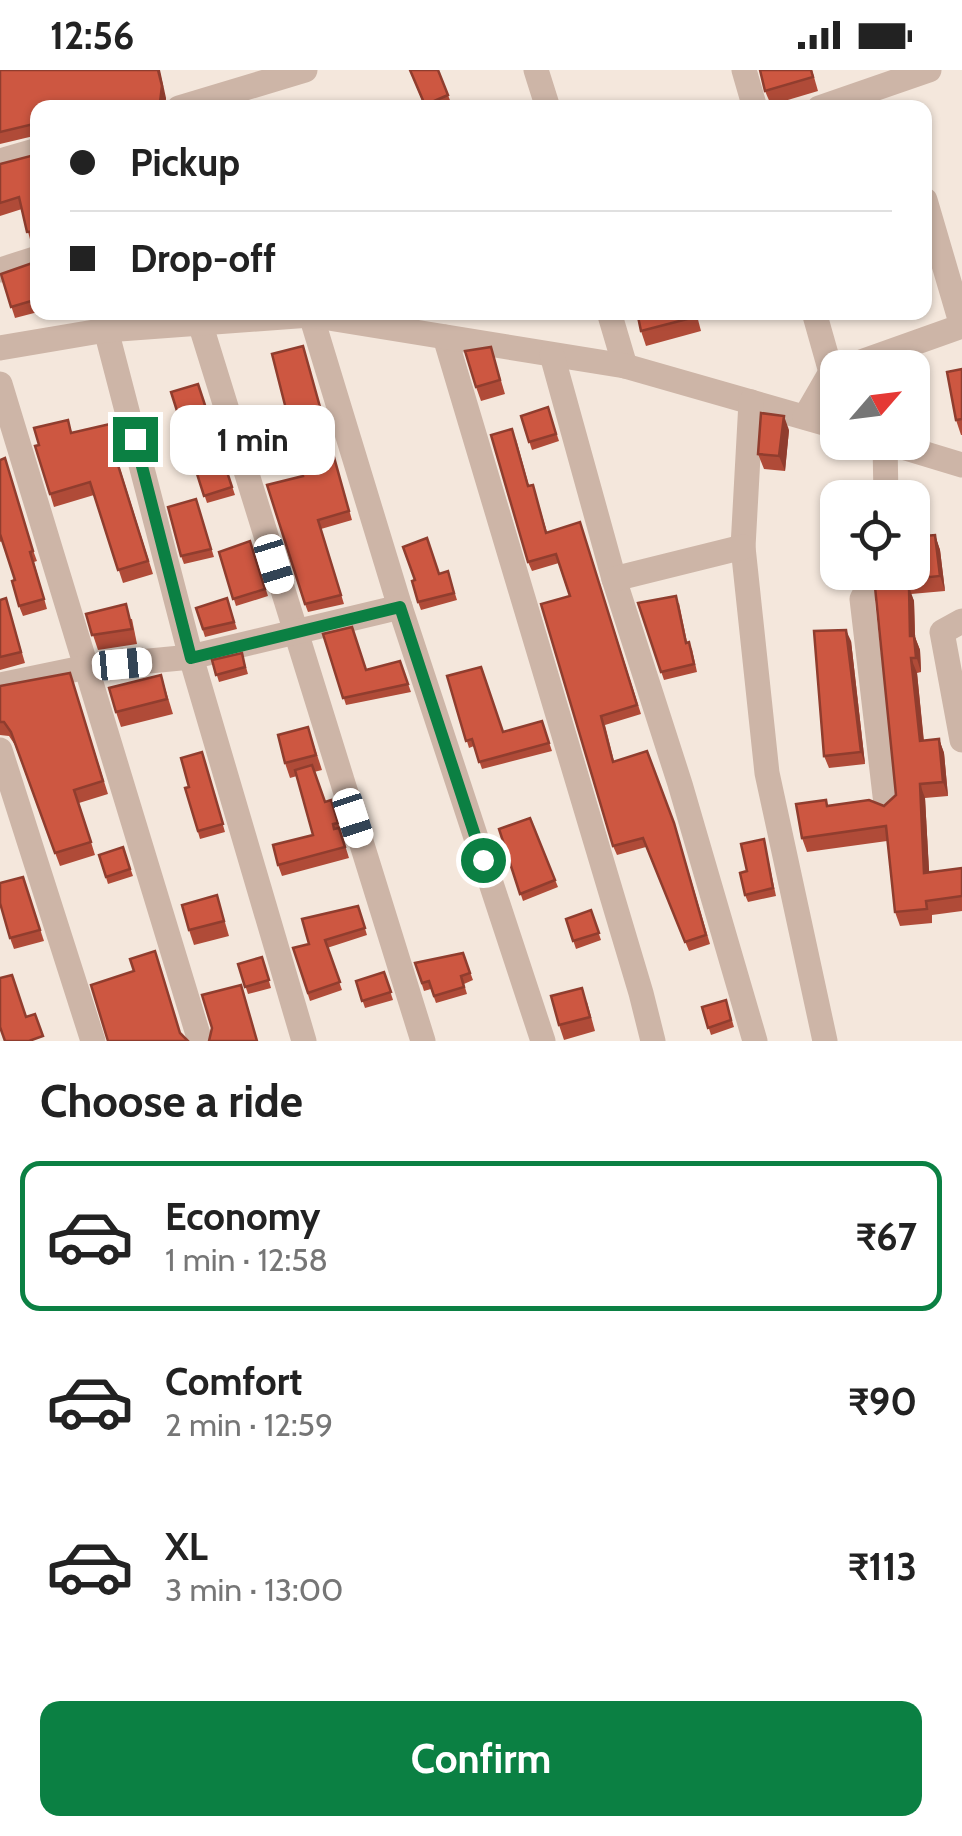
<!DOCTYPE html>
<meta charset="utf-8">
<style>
:root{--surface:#fff;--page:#f6f6f6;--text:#222;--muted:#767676;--line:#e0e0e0;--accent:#0b8043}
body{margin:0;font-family:Cabin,sans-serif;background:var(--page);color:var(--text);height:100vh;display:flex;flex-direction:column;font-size:38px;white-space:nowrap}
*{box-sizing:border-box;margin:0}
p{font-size:32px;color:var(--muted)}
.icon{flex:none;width:55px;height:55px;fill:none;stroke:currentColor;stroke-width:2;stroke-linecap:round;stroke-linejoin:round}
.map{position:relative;height:971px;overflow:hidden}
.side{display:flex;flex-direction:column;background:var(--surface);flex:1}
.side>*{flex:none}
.hud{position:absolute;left:30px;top:30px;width:902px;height:220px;border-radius:20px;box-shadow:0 2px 8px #0004;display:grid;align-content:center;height:220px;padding:0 40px;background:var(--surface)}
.needle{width:65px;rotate:62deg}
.tools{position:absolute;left:820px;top:280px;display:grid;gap:20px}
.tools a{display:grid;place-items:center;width:110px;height:110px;border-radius:20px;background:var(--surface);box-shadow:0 2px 8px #0004;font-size:50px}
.end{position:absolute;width:45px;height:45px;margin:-22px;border:12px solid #0b8043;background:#fff;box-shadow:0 0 0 5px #fff}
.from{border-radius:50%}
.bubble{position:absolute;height:70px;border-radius:20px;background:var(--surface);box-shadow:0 2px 8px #0004;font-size:32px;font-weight:700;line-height:70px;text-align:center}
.car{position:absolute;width:30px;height:60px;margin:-30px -15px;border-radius:12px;box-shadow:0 0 8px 2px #0007;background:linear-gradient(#fff 24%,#345 0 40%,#fff 0 76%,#345 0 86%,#fff 0)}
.hud b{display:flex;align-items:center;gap:35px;height:95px;font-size:38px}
.hud b+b{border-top:2px solid var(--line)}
.hud i{width:25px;height:25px;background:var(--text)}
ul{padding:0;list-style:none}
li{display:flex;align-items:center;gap:30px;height:150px;margin:0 20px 15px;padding:0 20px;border:5px solid transparent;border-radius:20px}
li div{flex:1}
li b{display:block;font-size:38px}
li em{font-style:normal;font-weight:700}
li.active{border-color:var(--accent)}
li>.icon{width:90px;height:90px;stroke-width:1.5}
h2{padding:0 40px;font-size:45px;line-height:120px}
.action{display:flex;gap:20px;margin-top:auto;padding:20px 40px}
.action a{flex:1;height:115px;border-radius:20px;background:var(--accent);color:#fff;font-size:40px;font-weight:700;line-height:115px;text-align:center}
.status{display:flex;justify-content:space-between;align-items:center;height:70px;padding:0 50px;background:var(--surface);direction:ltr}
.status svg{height:28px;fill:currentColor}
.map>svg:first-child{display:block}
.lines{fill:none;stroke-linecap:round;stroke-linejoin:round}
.minor{stroke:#cdb5a7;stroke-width:25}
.wall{fill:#b04b38}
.shaded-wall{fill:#903d2e}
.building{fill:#cd5741;stroke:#903d2e;stroke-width:2.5}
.route{stroke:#0b8043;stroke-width:12}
</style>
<div class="status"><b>12:56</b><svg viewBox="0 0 49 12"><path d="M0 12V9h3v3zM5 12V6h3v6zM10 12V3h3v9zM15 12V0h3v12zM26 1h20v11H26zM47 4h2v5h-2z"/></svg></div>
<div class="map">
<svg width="962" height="971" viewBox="0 0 962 971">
<rect width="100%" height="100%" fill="#f4e7dc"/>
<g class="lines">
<g class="minor">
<polyline points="536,0 548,38"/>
<polyline points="744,0 755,38"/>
<polyline points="179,38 305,0"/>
<polyline points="819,38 929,0"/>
<polyline points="0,91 38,80"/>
<polyline points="0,200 38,188"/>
<polyline points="310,242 400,537 543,971"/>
<polyline points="609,242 625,296"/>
<polyline points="814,242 831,302"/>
<polyline points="200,253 423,971"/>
<polyline points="106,260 191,587 304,971"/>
<polyline points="445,267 641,923 653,971"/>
<polyline points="0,278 106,260 310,245 625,296 838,357"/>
<polyline points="552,285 614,509 680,714 755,971"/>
<polyline points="844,298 962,256 925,130"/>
<polyline points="0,314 200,971"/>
<polyline points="751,332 743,477 767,703 825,971"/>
<polyline points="805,347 831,302 838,300"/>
<polyline points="885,372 886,428"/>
<polyline points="886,372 962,395"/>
<polyline points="876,502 862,529 886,734"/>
<polyline points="614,509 743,477"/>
<polyline points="962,551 942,562 962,670"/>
<polyline points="0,615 87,597 191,587 400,537"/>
<polyline points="0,680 93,971"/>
</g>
</g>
<g class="wall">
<polygon points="0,0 166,28 165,36 38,38 38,65 0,74"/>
<polygon points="410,0 448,25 453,38 425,38"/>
<polygon points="812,0 818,21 771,35 765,21"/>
<polygon points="38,84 38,173 31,173 22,139 0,146 0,94"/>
<polygon points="38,191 38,242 15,248 1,204"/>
<polygon points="696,242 701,261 646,276 641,261"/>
<polygon points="303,276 352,450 321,459 344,534 308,542 305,534"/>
<polygon points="491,277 505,324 481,331 476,317"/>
<polygon points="962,299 962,365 961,365 956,350"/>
<polygon points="198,314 235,425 207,433 171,322"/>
<polygon points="548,337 559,371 532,380 521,346"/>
<polygon points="68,350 72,363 110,354 121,392 118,392 153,504 123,513 94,425 54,437 50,424"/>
<polygon points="789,360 785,401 764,399 758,384"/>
<polygon points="516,369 529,416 533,415 547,462 580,452 641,644 605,655 614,691 677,762 710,874 689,881 646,777 617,785 613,776 570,526 559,493 532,501 528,492"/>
<polygon points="0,390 37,491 34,492 47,539 23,546 19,536 15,510 2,471 0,472"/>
<polygon points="196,429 214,487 184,494 181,486"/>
<polygon points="935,465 940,480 945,521 911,524 914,531 915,567 920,580 921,602 917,603 924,671 939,669 944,683 948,726 925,728 929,802 962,798 962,841 932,845 932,853 900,856 895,842 887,771 807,782 802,768 828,736 884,736 896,725 904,517 902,510"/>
<polygon points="250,471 268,526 236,536 219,482"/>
<polygon points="448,501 457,530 421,540 418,532 439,504"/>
<polygon points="6,528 25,593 0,600 0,530"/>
<polygon points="227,528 237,559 205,567 196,538"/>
<polygon points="638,533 679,533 687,572 692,579 697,602 664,610"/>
<polygon points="86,544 132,549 137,574 98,580"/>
<polygon points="323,564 366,600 400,591 411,622 346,635"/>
<polygon points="851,571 865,694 829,698 824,686"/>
<polygon points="242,583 248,604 219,612 212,590"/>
<polygon points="70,603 108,724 79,733 95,785 60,796 15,675 9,666 0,665 0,616"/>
<polygon points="161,605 173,644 121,657 116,642"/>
<polygon points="447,606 503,662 542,651 552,681 482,699 474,676 469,678"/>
<polygon points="308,657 322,700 314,702 325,732 331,730 349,788 282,806 278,795 313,765 297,706 290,708 285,693"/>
<polygon points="202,682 225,762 200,769 185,718 189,717"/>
<polygon points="530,748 558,817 523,831 499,759"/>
<polygon points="764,769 776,826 748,832 745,825 747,801"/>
<polygon points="123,777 133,806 108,814 99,785"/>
<polygon points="23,807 44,871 14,879 10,868"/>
<polygon points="217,825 229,866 194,875 189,860"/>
<polygon points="358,836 367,865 327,878 342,920 310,931 293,878 309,874"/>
<polygon points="591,840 601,870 576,879 566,849"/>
<polygon points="463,883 473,910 464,914 467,924 436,933 431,919 424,921 415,893"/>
<polygon points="262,887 271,918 248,924 238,894"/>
<polygon points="384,902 393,930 365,938 356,911"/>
<polygon points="726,930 734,957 711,965 702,937"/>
<polygon points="587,932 595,961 564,970 559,955"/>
</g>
<g class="shaded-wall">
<polygon points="158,0 160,0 166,28 165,38 160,32"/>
<polygon points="784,346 789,360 785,401 779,386"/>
<polygon points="935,465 940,480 945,521 940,506"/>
<polygon points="909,517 914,531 915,567 920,580 921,602 910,566"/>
<polygon points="846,560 851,571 865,694 861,682"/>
<polygon points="911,588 917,603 925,685 920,671"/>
<polygon points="939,669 944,683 948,726 943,712"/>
<polygon points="920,714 925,728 930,817 924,803"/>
</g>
<g class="building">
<polygon points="0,0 158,0 162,16 160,32 166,38 38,38 38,53 0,62"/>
<polygon points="410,0 438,0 448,25 425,35"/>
<polygon points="760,0 811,0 813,7 765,21"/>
<polygon points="38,84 38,161 27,162 19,127 0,133 0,94"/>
<polygon points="38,191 38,229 11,237 1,204"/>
<polygon points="637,242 694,242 695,247 641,261"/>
<polygon points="303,276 349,441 318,450 341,525 305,534 267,415 303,406 272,284"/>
<polygon points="491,277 500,310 476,317 465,281"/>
<polygon points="962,299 962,349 956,350 947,302"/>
<polygon points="198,314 232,417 204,426 171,322"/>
<polygon points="548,337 556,364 529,372 521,346"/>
<polygon points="761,343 784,346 779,386 758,384"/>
<polygon points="68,350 71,363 110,354 116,379 113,379 148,491 118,500 90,412 50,424 35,376 39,375 34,358"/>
<polygon points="512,359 528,416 533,415 546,463 580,452 637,635 601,646 613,692 647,681 674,753 706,865 685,872 643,768 613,776 541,534 570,526 556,484 528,492 491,365"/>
<polygon points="5,388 33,481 30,482 44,529 19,536 12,511 15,510 0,464 0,390"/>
<polygon points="196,429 211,479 181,486 168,437"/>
<polygon points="935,465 940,506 902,510 901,502 912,502 912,467"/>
<polygon points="427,468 439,504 448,501 454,523 418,532 412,511 415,510 403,477"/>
<polygon points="250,471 265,519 233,529 219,482"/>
<polygon points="875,517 909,517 910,566 914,566 916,588 911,588 920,671 939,669 943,712 920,714 924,803 962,798 962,826 926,831 927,839 895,842 886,756 802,768 796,734 826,730 827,736 869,730 884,736 896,725"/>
<polygon points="676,526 686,573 689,572 694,594 661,602 638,533"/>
<polygon points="6,528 21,582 0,587 0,530"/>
<polygon points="227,528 234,552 203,559 196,538"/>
<polygon points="126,534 132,559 92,565 86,544"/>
<polygon points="352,557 366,600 400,591 408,614 343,628 323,564"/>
<polygon points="846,560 861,682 824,686 814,561"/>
<polygon points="242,583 245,597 216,605 212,590"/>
<polygon points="481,597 503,662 542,651 549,673 479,692 472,669 466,671 447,606"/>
<polygon points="70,603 103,711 74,720 91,772 55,783 11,662 4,652 0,652 0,616"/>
<polygon points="161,605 167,629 116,642 109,618"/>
<polygon points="308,657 316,685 285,693 278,665"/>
<polygon points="202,682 223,754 198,761 185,718 189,717 181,688"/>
<polygon points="312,695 325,732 331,730 338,753 333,754 334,759 339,758 345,777 278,795 273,775 313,765 295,700"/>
<polygon points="530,748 555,810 520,824 499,759"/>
<polygon points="764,769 773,818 745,825 740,803 747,801 741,774"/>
<polygon points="123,777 130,799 106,807 99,785"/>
<polygon points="23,807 40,860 10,868 0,833 0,813"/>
<polygon points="217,825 224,851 189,860 182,835"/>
<polygon points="358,836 365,858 325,870 340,912 308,923 293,878 309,874 302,849"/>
<polygon points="591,840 599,863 573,871 566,849"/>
<polygon points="155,881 180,963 188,971 108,971 91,915 134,901 130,889"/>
<polygon points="463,883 470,903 461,906 464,917 434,926 429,911 422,913 415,893"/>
<polygon points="262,887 269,910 245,917 238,894"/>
<polygon points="384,902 391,922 362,931 356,911"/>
<polygon points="12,905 26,947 35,944 43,966 29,971 5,971 0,957 0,908"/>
<polygon points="241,915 257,971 209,971 212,958 202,925"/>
<polygon points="582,918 590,947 559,955 551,926"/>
<polygon points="726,930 731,950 708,958 702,937"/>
</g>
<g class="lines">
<polyline class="route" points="135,369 191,588 400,537 483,790"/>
</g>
</svg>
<div class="tools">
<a><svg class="needle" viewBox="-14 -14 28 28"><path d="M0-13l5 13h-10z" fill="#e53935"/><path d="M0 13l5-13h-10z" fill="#767676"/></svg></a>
<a><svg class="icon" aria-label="locate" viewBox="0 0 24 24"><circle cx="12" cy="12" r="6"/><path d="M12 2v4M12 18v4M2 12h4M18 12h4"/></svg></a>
</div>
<i class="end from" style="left:483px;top:790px"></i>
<i class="end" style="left:135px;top:369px"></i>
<div class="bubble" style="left:170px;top:335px;width:165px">1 min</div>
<i class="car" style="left:274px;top:494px;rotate:163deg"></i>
<i class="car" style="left:122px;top:594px;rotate:85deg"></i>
<i class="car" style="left:353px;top:748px;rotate:162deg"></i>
<div class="hud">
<b><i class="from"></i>Pickup</b>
<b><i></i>Drop-off</b>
</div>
</div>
<section class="side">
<h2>Choose a ride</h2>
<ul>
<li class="active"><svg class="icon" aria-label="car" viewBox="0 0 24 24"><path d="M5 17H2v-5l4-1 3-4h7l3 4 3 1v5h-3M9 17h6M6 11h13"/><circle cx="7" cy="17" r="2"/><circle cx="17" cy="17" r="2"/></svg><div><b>Economy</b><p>1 min · 12:58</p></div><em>₹67</em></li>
<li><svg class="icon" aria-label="car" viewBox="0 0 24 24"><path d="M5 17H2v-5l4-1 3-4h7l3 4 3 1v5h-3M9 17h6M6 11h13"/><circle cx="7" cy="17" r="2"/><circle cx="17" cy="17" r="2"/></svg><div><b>Comfort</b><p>2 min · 12:59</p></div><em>₹90</em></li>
<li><svg class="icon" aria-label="car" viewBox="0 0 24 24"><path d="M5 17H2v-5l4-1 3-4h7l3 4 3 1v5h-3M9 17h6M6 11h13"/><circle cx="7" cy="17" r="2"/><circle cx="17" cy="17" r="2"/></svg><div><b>XL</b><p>3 min · 13:00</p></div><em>₹113</em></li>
</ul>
<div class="action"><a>Confirm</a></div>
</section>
